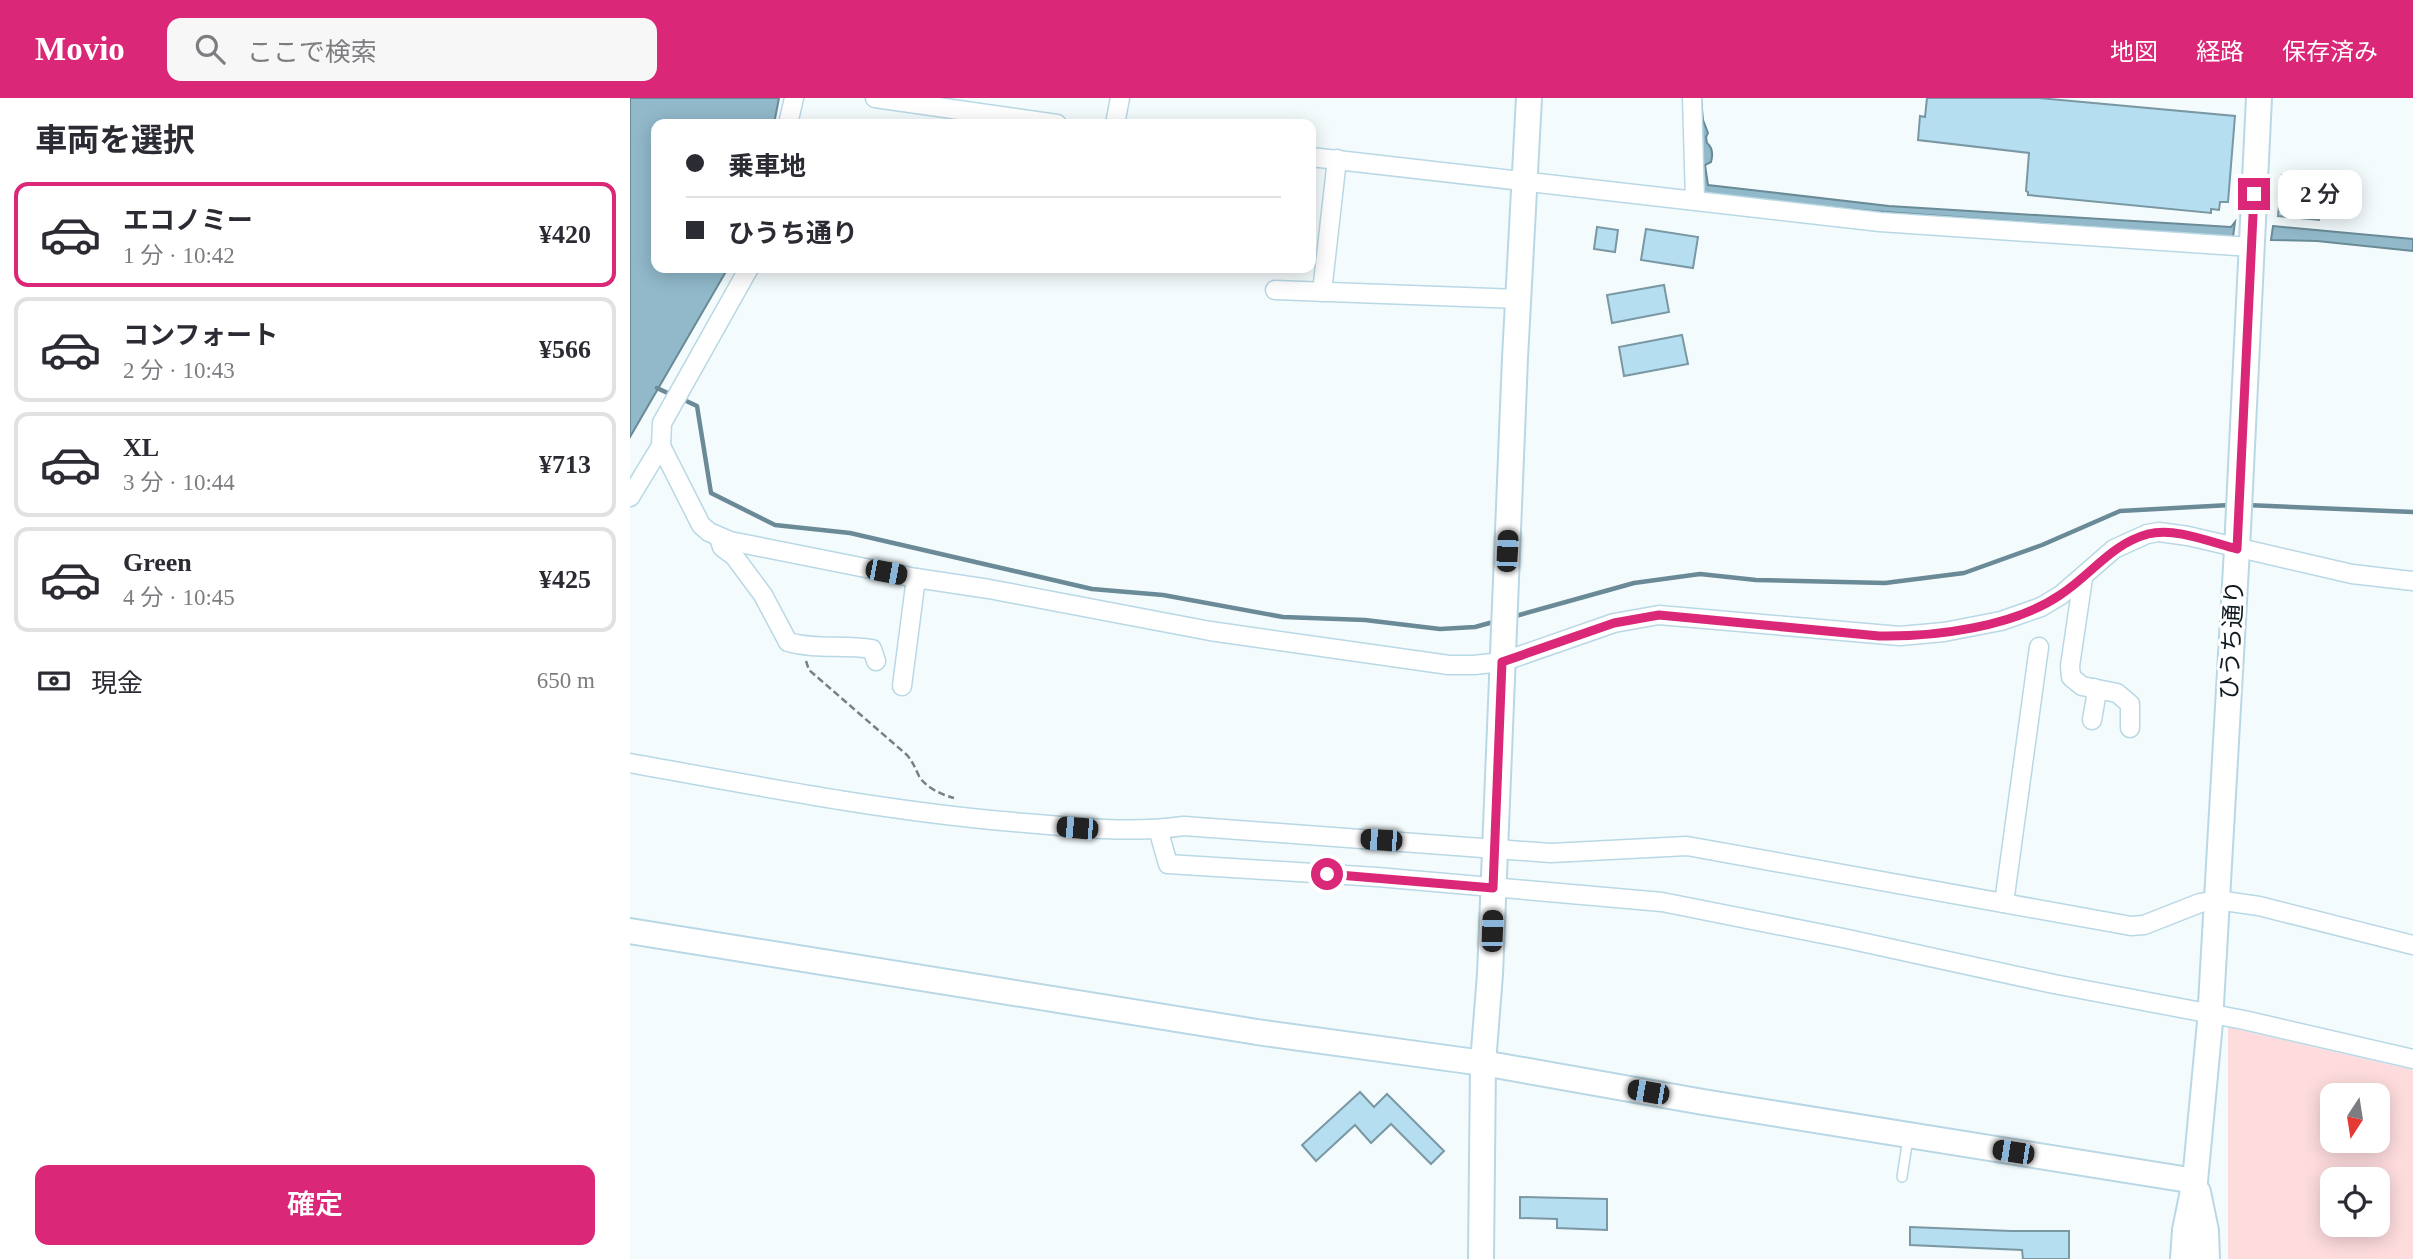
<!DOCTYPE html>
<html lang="ja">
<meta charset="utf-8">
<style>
:root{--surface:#fff;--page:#f7f7f7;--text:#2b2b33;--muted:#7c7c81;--line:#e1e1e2;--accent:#db2777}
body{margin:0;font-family:"Times New Roman","Noto Sans JP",serif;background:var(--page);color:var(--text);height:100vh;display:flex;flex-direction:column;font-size:26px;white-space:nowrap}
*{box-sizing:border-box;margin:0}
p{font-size:23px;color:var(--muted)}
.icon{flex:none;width:38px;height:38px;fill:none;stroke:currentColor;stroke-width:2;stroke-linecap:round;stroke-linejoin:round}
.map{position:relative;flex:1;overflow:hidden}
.side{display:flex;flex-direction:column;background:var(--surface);width:630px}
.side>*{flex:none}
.hud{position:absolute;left:21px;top:21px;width:665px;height:154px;border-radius:14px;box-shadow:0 4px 18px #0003;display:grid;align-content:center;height:154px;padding:0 35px;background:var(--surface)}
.needle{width:46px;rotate:192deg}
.fabs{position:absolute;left:1690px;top:985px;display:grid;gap:14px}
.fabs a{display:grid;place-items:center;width:70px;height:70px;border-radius:14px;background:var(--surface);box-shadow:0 4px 18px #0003;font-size:35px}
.end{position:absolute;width:32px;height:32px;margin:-16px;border:9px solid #db2777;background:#fff;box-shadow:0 0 0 4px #fff}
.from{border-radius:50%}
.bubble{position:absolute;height:49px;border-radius:14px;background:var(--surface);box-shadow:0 4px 18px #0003;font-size:23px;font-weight:600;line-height:49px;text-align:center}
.car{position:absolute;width:21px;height:42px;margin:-21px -10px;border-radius:9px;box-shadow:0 0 5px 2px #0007;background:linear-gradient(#222 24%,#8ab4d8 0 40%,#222 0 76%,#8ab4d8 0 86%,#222 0)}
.hud b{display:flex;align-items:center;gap:24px;height:66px;font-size:26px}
.hud b+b{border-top:2px solid var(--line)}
.hud i{width:18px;height:18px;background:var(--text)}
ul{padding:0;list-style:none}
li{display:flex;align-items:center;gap:21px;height:105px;margin:0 14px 10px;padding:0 21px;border:4px solid var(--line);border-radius:14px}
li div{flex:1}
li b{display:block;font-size:26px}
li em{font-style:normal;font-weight:600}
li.on{border-color:var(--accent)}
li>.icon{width:63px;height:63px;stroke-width:1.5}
h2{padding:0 35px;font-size:32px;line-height:84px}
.pay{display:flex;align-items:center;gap:18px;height:77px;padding:0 35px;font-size:26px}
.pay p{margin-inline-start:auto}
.button{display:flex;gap:14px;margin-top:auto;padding:14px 35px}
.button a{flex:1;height:80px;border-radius:14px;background:var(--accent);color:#fff;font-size:28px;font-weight:600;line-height:80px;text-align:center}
header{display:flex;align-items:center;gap:42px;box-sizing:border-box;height:98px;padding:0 35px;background:var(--accent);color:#fff}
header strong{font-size:33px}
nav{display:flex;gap:38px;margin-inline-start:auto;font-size:24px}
.search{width:490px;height:63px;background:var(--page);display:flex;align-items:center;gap:18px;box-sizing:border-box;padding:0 24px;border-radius:14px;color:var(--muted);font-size:26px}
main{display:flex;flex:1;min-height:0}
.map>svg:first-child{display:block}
.green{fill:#fedcde;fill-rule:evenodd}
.water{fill:#91b9ca;stroke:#6a8a97;stroke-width:2}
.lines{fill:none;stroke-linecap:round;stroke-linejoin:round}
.stream{stroke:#6a8a97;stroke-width:4.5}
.building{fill:#b5def0;stroke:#7a97a4;stroke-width:2}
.lane-casing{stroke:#b9d8e5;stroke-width:12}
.street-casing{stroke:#b9d8e5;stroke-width:21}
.secondary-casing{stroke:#b9d8e5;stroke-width:28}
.path{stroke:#778184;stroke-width:2.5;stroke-dasharray:7 3.5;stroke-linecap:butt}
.lane{stroke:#fff;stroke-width:9}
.street{stroke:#fff;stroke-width:18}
.secondary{stroke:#fff;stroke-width:24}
.route{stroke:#db2777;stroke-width:9}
.labels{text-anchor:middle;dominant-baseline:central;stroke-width:6;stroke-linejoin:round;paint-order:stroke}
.street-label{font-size:24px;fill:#101b20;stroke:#fff}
</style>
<header>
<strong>Movio</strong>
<div class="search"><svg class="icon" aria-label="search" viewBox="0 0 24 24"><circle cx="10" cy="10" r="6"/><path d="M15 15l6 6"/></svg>ここで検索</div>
<nav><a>地図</a><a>経路</a><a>保存済み</a></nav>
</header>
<main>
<section class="side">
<h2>車両を選択</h2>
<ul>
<li class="on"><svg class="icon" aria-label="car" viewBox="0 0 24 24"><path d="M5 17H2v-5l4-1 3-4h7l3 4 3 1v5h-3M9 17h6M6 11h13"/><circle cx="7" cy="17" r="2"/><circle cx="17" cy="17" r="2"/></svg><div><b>エコノミー</b><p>1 分 · 10:42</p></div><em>¥420</em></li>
<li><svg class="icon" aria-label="car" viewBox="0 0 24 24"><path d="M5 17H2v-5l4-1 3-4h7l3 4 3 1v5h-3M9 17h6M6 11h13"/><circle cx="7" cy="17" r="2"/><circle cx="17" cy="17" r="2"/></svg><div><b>コンフォート</b><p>2 分 · 10:43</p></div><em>¥566</em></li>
<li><svg class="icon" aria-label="car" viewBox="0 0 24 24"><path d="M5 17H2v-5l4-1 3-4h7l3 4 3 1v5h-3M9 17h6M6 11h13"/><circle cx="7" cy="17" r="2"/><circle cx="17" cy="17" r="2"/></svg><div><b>XL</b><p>3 分 · 10:44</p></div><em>¥713</em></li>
<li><svg class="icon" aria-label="car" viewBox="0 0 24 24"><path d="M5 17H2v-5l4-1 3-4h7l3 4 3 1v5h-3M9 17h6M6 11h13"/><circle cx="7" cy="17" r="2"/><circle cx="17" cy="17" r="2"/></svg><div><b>Green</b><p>4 分 · 10:45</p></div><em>¥425</em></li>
</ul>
<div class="pay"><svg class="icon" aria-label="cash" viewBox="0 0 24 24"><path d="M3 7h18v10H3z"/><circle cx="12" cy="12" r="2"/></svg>現金<p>650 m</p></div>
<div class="button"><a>確定</a></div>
</section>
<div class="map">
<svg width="1783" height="1161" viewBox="0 0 1783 1161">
<rect width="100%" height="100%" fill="#f4fbfd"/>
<path class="green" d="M1598 929 1783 972V1161H1598ZM1703 998H1748V1043H1703ZM1703 1082H1748V1127H1703Z"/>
<g class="water">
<polygon points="0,0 149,0 144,26 26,26 26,170 98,170 0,339"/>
<path d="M1067 0H1071L1073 22 1078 35 1076 39 1077 45C1083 50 1083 57 1081 64L1075 67 1078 87 1259 108 1601 129 1605 124 1603 139 1242 113 1071 96Z"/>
<polygon points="1643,128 1783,141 1783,153 1687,143 1641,142"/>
</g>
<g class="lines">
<g class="stream">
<polyline points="27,290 44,298"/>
<polyline points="52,301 67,308 81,395 145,427 220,435 462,491 533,497 653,519 735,522 810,531 845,529 867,523"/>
<polyline points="1616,407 1783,414"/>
<polyline points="882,519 1004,485 1070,476 1126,482 1255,485 1334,475 1412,447 1490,413 1600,407"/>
</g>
</g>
<g class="building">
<polygon points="1297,0 1409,0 1605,18 1598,104 1590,104 1589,112 1581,111 1581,115 1398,97 1398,94 1396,93 1399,55 1288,42 1290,18 1295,19"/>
<polygon points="1652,77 1693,81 1689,122 1648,118"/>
<polygon points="967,129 988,132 985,154 964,151"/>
<polygon points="1016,131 1068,139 1063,170 1011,162"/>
<polygon points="1034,187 1039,214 982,225 977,197"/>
<polygon points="1052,237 1058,266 994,278 989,249"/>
<polygon points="730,994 744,1009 757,996 814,1053 801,1066 761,1026 741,1045 725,1027 686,1063 672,1047"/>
<polygon points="890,1099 977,1101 977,1132 927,1130 927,1121 890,1120"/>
<polygon points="1280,1129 1381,1133 1439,1133 1439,1161 1393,1161 1392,1152 1280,1147"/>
</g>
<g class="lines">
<defs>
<polyline id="lane" points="1272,1079 1278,1040"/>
<g id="street">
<polyline points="245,0 427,26"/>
<polyline points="1062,0 1065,102"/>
<polyline points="158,26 164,0"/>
<polyline points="485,26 490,0"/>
<polyline points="681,59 1250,124 1621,149"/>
<polyline points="119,170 32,325 31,348 71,427 79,434 100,443 286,480 359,491 580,533 819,567 844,567 872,564 984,525 1029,517 1270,538 1314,534 1371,523 1411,509 1431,497 1484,451 1517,436 1529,434 1558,438 1722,476 1783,483"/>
<polyline points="645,192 889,201"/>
<polyline points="692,194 707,61"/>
<polyline points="0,399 31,348"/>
<path d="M89 440 92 449 104 458 133 497 158 544C186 552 214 546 242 551L246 563"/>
<polyline points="1453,480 1440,568 1441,579 1452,588 1487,595 1500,606 1500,630"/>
<polyline points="272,588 286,480"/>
<polyline points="1462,622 1466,599 1464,590"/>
<path d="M0 665C127 688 255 713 384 724 442 729 496 736 554 728L921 755 1057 748 1501 828 1514 827 1570 805 1587 802 1629 808 1783 847"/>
<polyline points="528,731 538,766 747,779 1032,804 1213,840 1424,886 1614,922 1783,961"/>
<polyline points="1374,805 1409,549"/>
</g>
<g id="secondary">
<polyline points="0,833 627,934 853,965 1073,1004 1565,1083"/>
<polyline points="1568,1094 1576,1133 1577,1161"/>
<polyline points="851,1161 853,965 860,876 885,260 899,0"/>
<polyline points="1553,1161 1555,1132 1565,1083 1580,924 1607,451 1629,0"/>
</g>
</defs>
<use href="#lane" class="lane-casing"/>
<use href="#street" class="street-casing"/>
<use href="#secondary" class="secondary-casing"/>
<path class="path" d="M176 563 179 572 277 657C283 664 285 670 289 678 295 689 312 697 324 700"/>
<use href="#lane" class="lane"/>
<use href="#street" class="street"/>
<use href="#secondary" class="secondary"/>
</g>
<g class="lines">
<path class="route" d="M697 776 863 790 872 564 984 525 1029 517 1249 538C1305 539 1383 529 1430 497 1461 477 1481 446 1518 436 1545 429 1580 444 1607 451L1624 96"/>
</g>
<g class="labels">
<g class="street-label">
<text transform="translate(1602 542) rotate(-87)">ひうち通り</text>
</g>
</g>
</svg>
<div class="fabs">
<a><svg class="needle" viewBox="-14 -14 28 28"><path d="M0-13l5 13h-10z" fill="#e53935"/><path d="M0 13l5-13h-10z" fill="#7c7c81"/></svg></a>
<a><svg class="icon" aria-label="locate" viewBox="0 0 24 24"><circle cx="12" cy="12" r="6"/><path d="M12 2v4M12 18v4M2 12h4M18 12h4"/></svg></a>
</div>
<i class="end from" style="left:697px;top:776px"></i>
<i class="end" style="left:1624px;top:96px"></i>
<div class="bubble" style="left:1648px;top:72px;width:84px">2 分</div>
<i class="car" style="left:877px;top:453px;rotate:3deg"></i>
<i class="car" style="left:256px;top:474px;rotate:101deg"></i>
<i class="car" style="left:447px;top:730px;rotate:275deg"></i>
<i class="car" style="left:751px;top:742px;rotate:274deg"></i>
<i class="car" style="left:862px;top:833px;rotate:2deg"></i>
<i class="car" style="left:1018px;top:994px;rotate:280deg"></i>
<i class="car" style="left:1383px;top:1054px;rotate:279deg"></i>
<div class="hud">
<b><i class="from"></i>乗車地</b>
<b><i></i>ひうち通り</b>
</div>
</div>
</main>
